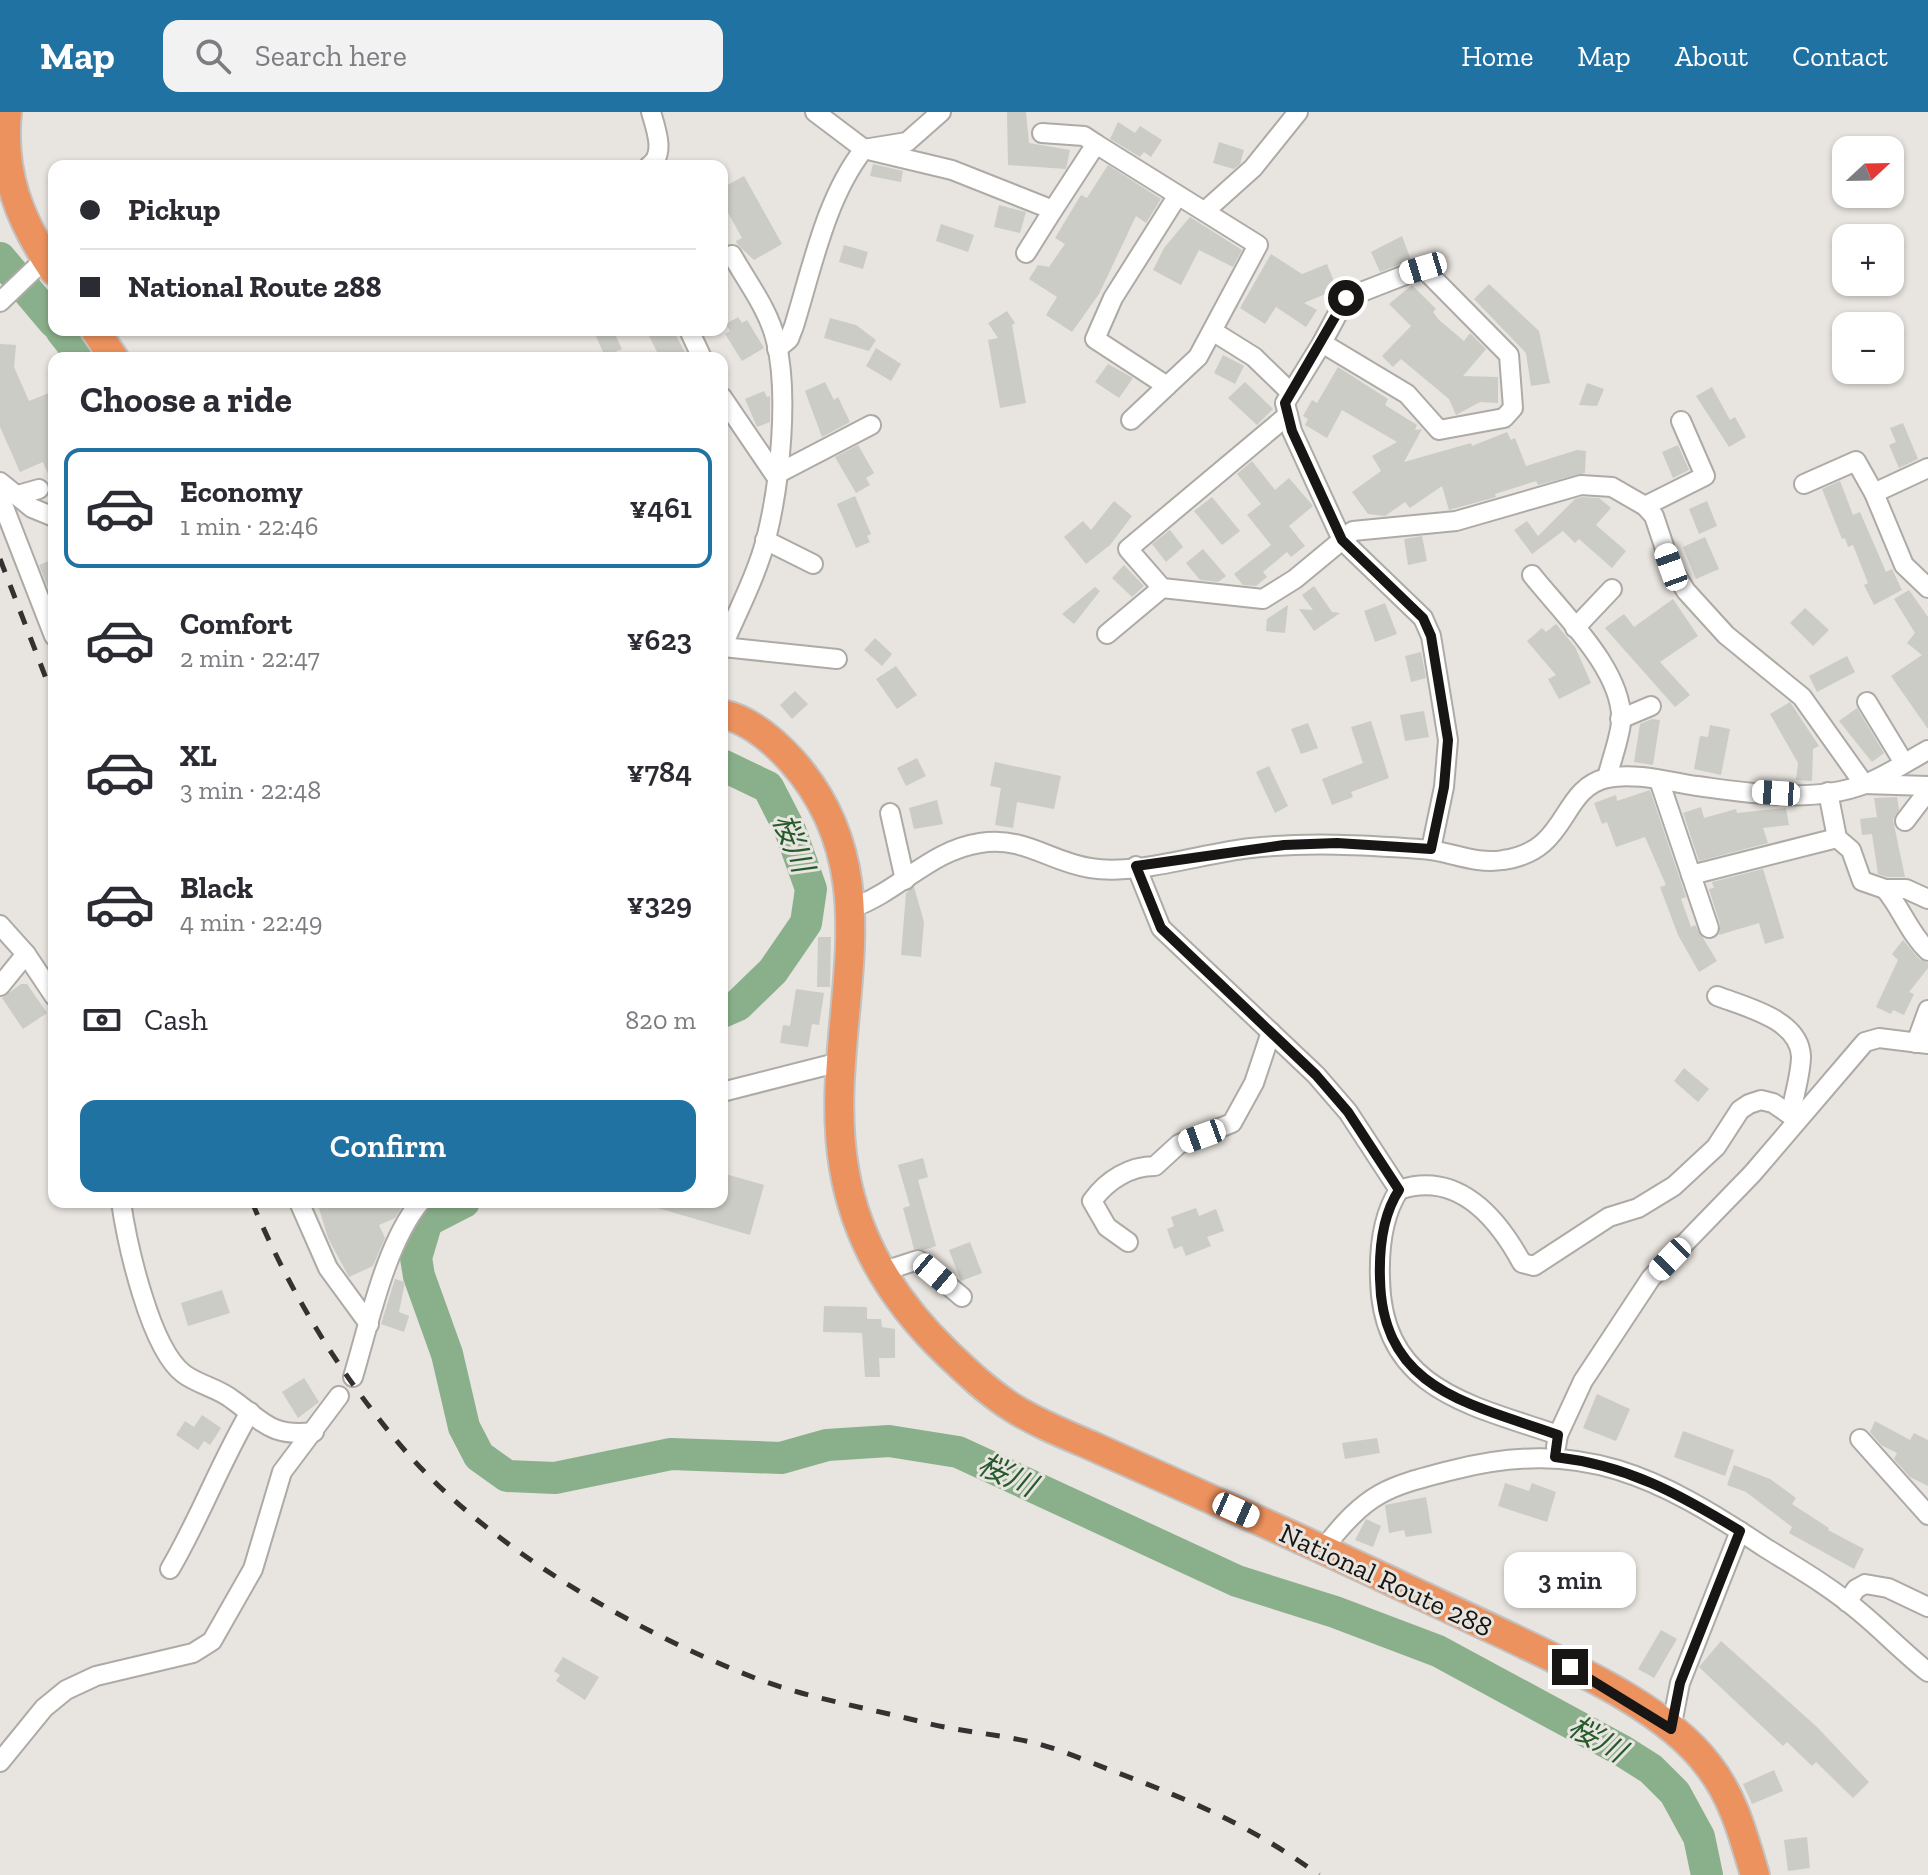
<!DOCTYPE html>
<meta charset="utf-8">
<style>
:root{--surface:#fff;--page:#f2f2f3;--text:#2b2b33;--muted:#7c7c81;--line:#e1e1e2;--accent:#2072a3}
body{margin:0;font-family:"Zilla Slab","Noto Sans JP",serif;background:var(--page);color:var(--text);height:100vh;display:flex;flex-direction:column;font-size:30px;white-space:nowrap}
*{box-sizing:border-box;margin:0}
p{font-size:26px;color:var(--muted)}
.icon{flex:none;width:44px;height:44px;fill:none;stroke:currentColor;stroke-width:2;stroke-linecap:round;stroke-linejoin:round}
.map{position:relative;flex:1;overflow:hidden}
.sheet{position:absolute;left:48px;top:240px;width:680px;height:856px;display:flex;flex-direction:column;background:var(--surface);border-radius:16px;box-shadow:0 2px 6px #0004}
.sheet>*{flex:none}
.top-card{position:absolute;left:48px;top:48px;width:680px;height:176px;border-radius:16px;box-shadow:0 2px 6px #0004;display:grid;align-content:center;height:176px;padding:0 32px;background:var(--surface)}
.needle{width:52px;rotate:68deg}
.fabs{position:absolute;left:1832px;top:24px;display:grid;gap:16px}
.fabs a{display:grid;place-items:center;width:72px;height:72px;border-radius:16px;background:var(--surface);box-shadow:0 2px 6px #0004;font-size:40px}
.end{position:absolute;width:36px;height:36px;margin:-18px;border:10px solid #171614;background:#fff;box-shadow:0 0 0 4px #fff}
.from{border-radius:50%}
.bubble{position:absolute;height:56px;border-radius:16px;background:var(--surface);box-shadow:0 2px 6px #0004;font-size:26px;font-weight:600;line-height:56px;text-align:center}
.car{position:absolute;width:24px;height:48px;margin:-24px -12px;border-radius:10px;box-shadow:0 0 6px 2px #0007;background:linear-gradient(#fff 24%,#345 0 40%,#fff 0 76%,#345 0 86%,#fff 0)}
.top-card b{display:flex;align-items:center;gap:28px;height:76px;font-size:30px}
.top-card b+b{border-top:2px solid var(--line)}
.top-card i{width:20px;height:20px;background:var(--text)}
ul{padding:0;list-style:none}
li{display:flex;align-items:center;gap:24px;height:120px;margin:0 16px 12px;padding:0 16px;border:4px solid transparent;border-radius:16px}
li div{flex:1}
li b{display:block;font-size:30px}
li em{font-style:normal;font-weight:600}
li.current{border-color:var(--accent)}
li>.icon{width:72px;height:72px;stroke-width:1.5}
h2{padding:0 32px;font-size:36px;line-height:96px}
.pay{display:flex;align-items:center;gap:20px;height:88px;padding:0 32px;font-size:30px}
.pay p{margin-inline-start:auto}
.action{display:flex;gap:16px;margin-top:auto;padding:16px 32px}
.action a{flex:1;height:92px;border-radius:16px;background:var(--accent);color:#fff;font-size:32px;font-weight:600;line-height:92px;text-align:center}
header{display:flex;align-items:center;gap:48px;box-sizing:border-box;height:112px;padding:0 40px;background:var(--accent);color:#fff}
header strong{font-size:38px}
nav{display:flex;gap:44px;margin-inline-start:auto;font-size:28px}
.search{width:560px;height:72px;background:var(--page);display:flex;align-items:center;gap:20px;box-sizing:border-box;padding:0 28px;border-radius:16px;color:var(--muted);font-size:30px}
.map>svg:first-child{display:block}
.lines{fill:none;stroke-linecap:round;stroke-linejoin:round}
.river{stroke:#8ab08b;stroke-width:32}
.building{fill:#cbccc6}
.minor-casing{stroke:#aeaba6;stroke-width:22}
.highway-casing{stroke:#c3c2c2;stroke-width:32}
.minor{stroke:#fff;stroke-width:18}
.highway{stroke:#ec925e;stroke-width:28}
.rail{stroke:#343230;stroke-width:5;stroke-dasharray:14 14;stroke-linecap:butt}
.route{stroke:#171614;stroke-width:10}
.labels{text-anchor:middle;dominant-baseline:central;stroke-width:6;stroke-linejoin:round;paint-order:stroke}
.street-label{font-size:28px;fill:#171614;stroke:#e8e4df}
.water-label{font-size:30px;font-style:italic;fill:#255b2a;stroke:#e8e4df}
</style>
<header>
<strong>Map</strong>
<div class="search"><svg class="icon" aria-label="search" viewBox="0 0 24 24"><circle cx="10" cy="10" r="6"/><path d="M15 15l6 6"/></svg>Search here</div>
<nav><a>Home</a><a>Map</a><a>About</a><a>Contact</a></nav>
</header>
<div class="map">
<svg width="1928" height="1763" viewBox="0 0 1928 1763">
<rect width="100%" height="100%" fill="#e8e4df"/>
<g class="lines">
<g class="river">
<polyline points="0,146 54,210"/>
<polyline points="61,218 83,246"/>
<polyline points="722,653 768,675 790,718 811,777 806,811 773,859 738,893 722,900"/>
<polyline points="464,1090 427,1109 416,1146 419,1164 447,1242 464,1315 479,1344 507,1364 555,1366 671,1342 781,1346 827,1333 889,1329 958,1340 1237,1469 1335,1500 1438,1539 1621,1638 1651,1657 1675,1681 1699,1725 1707,1763"/>
</g>
</g>
<g class="building">
<polygon points="1007,0 1026,0 1029,31 1070,38 1066,57 1008,53"/>
<polygon points="1118,10 1135,21 1140,14 1162,28 1151,45 1144,40 1140,45 1110,27"/>
<polygon points="1219,30 1244,38 1240,52 1234,57 1213,51"/>
<polygon points="873,52 903,59 901,70 870,64"/>
<polygon points="1108,53 1161,87 1146,111 1136,104 1099,182 1072,220 1046,203 1057,185 1029,167 1038,153 1049,155 1065,132 1055,126 1081,83 1087,86"/>
<polygon points="744,64 782,132 754,148 737,132 736,129 742,126 722,90 722,76"/>
<polygon points="999,93 1026,100 1020,121 994,115"/>
<polygon points="1190,105 1242,138 1233,155 1199,138 1181,173 1153,158 1164,136"/>
<polygon points="941,112 974,123 968,140 936,129"/>
<polygon points="1402,124 1411,148 1380,160 1371,140"/>
<polygon points="844,133 868,140 863,157 839,150"/>
<polygon points="1271,142 1302,162 1327,152 1337,177 1304,191 1317,198 1306,215 1276,195 1265,212 1240,196"/>
<polygon points="1489,172 1539,219 1550,271 1531,274 1526,241 1474,187"/>
<polygon points="1412,173 1436,197 1433,200 1439,208 1464,229 1470,221 1486,237 1463,264 1498,265 1498,291 1480,290 1456,303 1449,287 1401,247 1393,255 1382,244 1411,214 1389,192"/>
<polygon points="1007,199 1015,211 1012,213 1026,291 1000,296 988,228 998,226 988,211"/>
<polygon points="738,205 742,211 747,208 764,236 742,249 725,222 730,219 726,212"/>
<polygon points="830,206 856,213 876,228 869,239 824,226"/>
<polygon points="593,218 613,218 622,237 605,244"/>
<polygon points="646,218 673,218 688,246 660,246"/>
<polygon points="0,232 16,233 14,255 29,289 54,279 54,375 43,350 20,360 0,315"/>
<polygon points="876,236 901,252 891,269 866,254"/>
<polygon points="1223,243 1244,254 1235,272 1214,261"/>
<polygon points="1108,252 1133,266 1119,286 1095,270"/>
<polygon points="1338,255 1388,287 1385,293 1417,313 1415,318 1422,317 1404,350 1471,331 1472,334 1507,320 1511,328 1515,326 1526,354 1577,338 1586,339 1585,361 1538,373 1536,369 1495,382 1496,385 1449,398 1442,374 1410,396 1405,390 1385,404 1368,402 1352,380 1381,359 1372,344 1397,330 1342,298 1327,326 1305,313 1308,307 1303,304 1312,288 1317,291"/>
<polygon points="825,270 834,288 838,285 850,310 822,325 805,279"/>
<polygon points="1245,270 1273,297 1257,313 1228,286"/>
<polygon points="1587,271 1604,277 1597,294 1579,293"/>
<polygon points="1712,275 1730,308 1735,305 1746,325 1729,335 1696,284"/>
<polygon points="764,279 767,285 770,284 770,310 757,315 745,287"/>
<polygon points="1903,311 1918,347 1899,356 1889,333 1896,330 1890,316"/>
<polygon points="858,333 874,361 866,366 870,373 856,381 835,345"/>
<polygon points="1678,333 1689,358 1673,366 1662,340"/>
<polygon points="1252,349 1275,378 1289,366 1313,394 1289,414 1305,434 1291,445 1287,440 1263,460 1267,465 1256,474 1243,473 1234,462 1271,433 1247,403 1261,392 1237,362"/>
<polygon points="1840,369 1853,403 1860,400 1886,460 1892,457 1902,478 1874,493 1864,473 1868,471 1853,433 1848,435 1845,426 1842,427 1822,377"/>
<polygon points="855,384 871,422 867,424 870,430 856,436 837,392"/>
<polygon points="1212,385 1240,419 1222,433 1194,399"/>
<polygon points="1582,385 1599,386 1611,396 1596,413 1626,439 1612,456 1579,427 1575,431 1563,419 1532,442 1514,418 1527,409 1538,424 1575,387"/>
<polygon points="1114,389 1132,404 1110,433 1086,452 1064,425 1083,409 1091,418"/>
<polygon points="1707,389 1717,414 1699,422 1689,397"/>
<polygon points="1170,418 1183,435 1166,450 1152,432"/>
<polygon points="1422,424 1427,449 1408,453 1404,427"/>
<polygon points="1705,425 1719,457 1696,467 1683,435"/>
<polygon points="1203,437 1226,464 1218,470 1200,468 1186,451"/>
<polygon points="54,447 54,491 39,453"/>
<polygon points="1124,453 1144,474 1132,485 1112,466"/>
<polygon points="1314,474 1332,500 1340,501 1314,519 1299,497 1313,498 1302,483"/>
<polygon points="1095,475 1100,479 1074,512 1062,502"/>
<polygon points="1909,478 1928,505 1928,617 1891,564 1922,543 1907,531 1915,521 1894,487"/>
<polygon points="1673,487 1698,524 1660,550 1690,583 1675,595 1605,516 1624,502 1634,515"/>
<polygon points="1385,491 1397,522 1375,530 1364,499"/>
<polygon points="1288,493 1285,521 1266,519 1267,507"/>
<polygon points="1805,496 1829,518 1813,534 1790,511"/>
<polygon points="1556,512 1575,535 1591,571 1559,587 1548,567 1556,563 1527,529 1542,516 1546,520"/>
<polygon points="875,526 892,542 882,554 864,538"/>
<polygon points="1421,540 1426,566 1411,570 1405,544"/>
<polygon points="1847,544 1855,560 1817,580 1809,564"/>
<polygon points="896,554 917,583 897,597 876,567"/>
<polygon points="795,579 808,592 792,607 780,593"/>
<polygon points="1790,590 1819,634 1813,637 1812,669 1796,668 1798,651 1770,602"/>
<polygon points="1857,596 1884,641 1872,650 1839,609"/>
<polygon points="1424,599 1429,625 1405,629 1400,603"/>
<polygon points="1652,607 1660,608 1653,653 1634,650 1640,612"/>
<polygon points="1371,609 1389,666 1351,680 1353,685 1332,693 1322,667 1363,651 1351,615"/>
<polygon points="1308,611 1318,636 1301,642 1291,617"/>
<polygon points="1710,613 1730,617 1721,663 1694,657 1700,624 1708,625"/>
<polygon points="917,646 926,664 906,674 897,656"/>
<polygon points="995,650 1061,664 1054,697 1017,690 1013,716 995,713 1001,676 990,674"/>
<polygon points="1269,654 1288,694 1275,701 1256,660"/>
<polygon points="1650,678 1686,785 1681,787 1691,815 1695,813 1717,849 1699,860 1678,823 1660,775 1666,773 1645,725 1616,735 1607,710 1602,712 1594,691 1616,683 1617,689"/>
<polygon points="1897,685 1899,698 1893,708 1905,765 1887,765 1878,762 1872,722 1862,723 1860,707 1877,705 1874,686"/>
<polygon points="937,688 943,712 914,717 909,696"/>
<polygon points="1701,695 1704,706 1736,697 1737,701 1786,696 1789,713 1763,716 1768,731 1699,749 1683,701"/>
<polygon points="1763,757 1784,826 1765,832 1759,811 1719,823 1720,812 1709,777 1714,776 1712,770"/>
<polygon points="914,775 924,810 921,845 901,843 906,781"/>
<polygon points="818,825 831,825 830,875 817,875"/>
<polygon points="1903,828 1919,847 1928,851 1928,856 1909,880 1914,882 1904,903 1893,898 1891,902 1876,895 1898,848 1892,842"/>
<polygon points="21,872 27,872 47,901 23,917 2,886"/>
<polygon points="796,877 824,881 819,913 812,912 808,935 780,931 783,913 790,914"/>
<polygon points="1684,956 1709,977 1698,990 1674,969"/>
<polygon points="923,1046 928,1065 918,1068 936,1134 923,1138 914,1137 903,1096 910,1094 898,1053"/>
<polygon points="722,1061 764,1073 750,1123 651,1094 651,1090 722,1090"/>
<polygon points="317,1090 398,1090 401,1097 395,1106 379,1113 385,1126 373,1154 349,1165 328,1126"/>
<polygon points="1196,1096 1199,1104 1216,1097 1224,1119 1207,1125 1211,1134 1186,1144 1182,1134 1174,1137 1167,1117 1174,1114 1171,1105"/>
<polygon points="970,1130 982,1161 961,1169 949,1138"/>
<polygon points="395,1167 405,1170 399,1200 409,1204 404,1220 381,1212"/>
<polygon points="222,1178 230,1201 188,1214 181,1191"/>
<polygon points="824,1194 867,1195 867,1207 881,1207 882,1215 895,1217 895,1246 879,1246 880,1265 865,1265 862,1221 823,1220"/>
<polygon points="304,1266 319,1290 298,1306 282,1280"/>
<polygon points="1597,1282 1630,1297 1616,1329 1583,1316"/>
<polygon points="202,1303 221,1316 210,1333 204,1329 198,1338 176,1323 185,1309 194,1315"/>
<polygon points="1875,1309 1910,1328 1914,1321 1928,1328 1928,1374 1910,1365 1894,1347 1897,1341 1881,1333 1870,1320"/>
<polygon points="1683,1319 1734,1338 1725,1364 1674,1345"/>
<polygon points="1377,1326 1380,1341 1345,1347 1342,1331"/>
<polygon points="1734,1353 1770,1367 1796,1386 1792,1392 1829,1416 1828,1418 1864,1437 1854,1457 1789,1421 1792,1415 1746,1380 1727,1373"/>
<polygon points="1505,1371 1529,1379 1532,1371 1556,1380 1547,1410 1498,1394"/>
<polygon points="1426,1385 1432,1421 1406,1425 1404,1418 1389,1421 1385,1393"/>
<polygon points="1366,1407 1381,1414 1373,1435 1355,1428"/>
<polygon points="1661,1518 1677,1527 1654,1566 1638,1557"/>
<polygon points="1721,1529 1817,1615 1869,1670 1853,1686 1816,1650 1812,1654 1787,1630 1783,1634 1699,1555"/>
<polygon points="563,1545 599,1565 585,1588 556,1569 560,1563 554,1559"/>
<polygon points="1774,1658 1783,1679 1752,1692 1743,1672"/>
<polygon points="1807,1725 1810,1756 1788,1759 1784,1728"/>
</g>
<g class="lines">
<defs>
<g id="minor">
<polyline points="815,0 864,37 952,58 1053,98 1096,32 1258,133 1198,245 1167,274 1095,227 1113,186 1178,83"/>
<polyline points="1042,21 1084,24 1096,32"/>
<path d="M649 54C666 43 656 17 651 0"/>
<polyline points="1205,99 1253,56 1298,0"/>
<polyline points="1026,141 1053,98"/>
<polygon points="1423,156 1509,243 1513,296 1504,306 1439,318 1407,282 1322,231 1346,186"/>
<polyline points="0,190 46,146"/>
<polyline points="689,218 702,246"/>
<polyline points="1214,220 1254,245 1290,280"/>
<polyline points="1322,231 1285,291 1292,319 1342,428 1423,506 1431,524 1448,628 1444,675 1431,737"/>
<path d="M777 237 789 227 794 214C812 156 826 85 864 37L907 30 941 0"/>
<polyline points="722,285 775,363 871,313"/>
<polyline points="1288,303 1128,437 1162,476 1263,487 1295,467 1353,419 1456,409 1581,373 1612,375 1645,394 1654,404 1671,455 1686,479 1726,523 1802,585 1864,672 1928,674"/>
<polyline points="1131,308 1167,274"/>
<polyline points="0,370 32,396 54,405"/>
<polyline points="1804,372 1856,349 1874,381 1904,453 1928,476"/>
<polyline points="1874,381 1928,356"/>
<polyline points="18,383 39,377"/>
<polyline points="0,385 54,524"/>
<polyline points="1645,394 1705,364 1681,309"/>
<polyline points="765,428 813,452"/>
<path d="M1532 463C1562 501 1625 560 1621 611 1619 629 1611 649 1607 666"/>
<polyline points="1575,516 1612,477"/>
<polyline points="1107,522 1162,476"/>
<polyline points="723,535 837,547"/>
<path d="M722 536C737 500 758 461 767 423 780 370 789 282 776 229 769 198 747 170 732 143"/>
<polyline points="1867,590 1904,651"/>
<polyline points="1620,607 1651,594"/>
<polyline points="1659,668 1709,816"/>
<polyline points="1828,680 1837,726 1851,738 1862,769 1885,777 1906,777 1928,787"/>
<polyline points="890,701 905,768"/>
<polyline points="1905,709 1928,679"/>
<polyline points="1136,754 1161,816 1316,963 1348,1000 1399,1078"/>
<polyline points="1691,763 1837,726"/>
<path d="M1885 777C1901 796 1910 822 1928 839"/>
<path d="M852 796C898 780 931 738 980 731 1025 724 1050 750 1090 756 1137 764 1203 741 1251 736 1308 730 1363 733 1420 737 1448 738 1474 753 1503 748 1570 739 1559 677 1607 666 1635 660 1670 670 1697 674 1750 681 1813 692 1865 672 1886 664 1908 649 1928 638"/>
<polyline points="0,813 26,842 0,874"/>
<polyline points="26,842 54,884"/>
<path d="M1717 884C1745 895 1799 907 1801 944 1801 962 1794 983 1791 1001"/>
<polyline points="1916,931 1928,898"/>
<polyline points="722,980 840,950"/>
<path d="M121 1090C127 1131 150 1237 184 1262 199 1273 218 1276 233 1288 265 1311 271 1325 314 1320"/>
<polyline points="299,1090 328,1156 369,1212"/>
<path d="M1128 1130 1107 1115 1092 1089C1107 1068 1130 1054 1155 1054L1179 1032 1232 1011 1254 971 1271 920"/>
<polyline points="881,1160 918,1148 962,1185"/>
<path d="M353 1265C369 1212 385 1133 420 1090"/>
<path d="M1558 1323C1471 1293 1382 1278 1380 1167 1379 1137 1382 1104 1399 1078 1457 1058 1497 1105 1522 1151L1534 1154 1609 1105 1638 1096 1674 1074 1716 1035 1740 998 1749 992 1761 988 1773 991 1796 1007"/>
<polyline points="1860,1327 1928,1403"/>
<polyline points="1556,1335 1558,1323 1583,1269 1651,1166 1752,1062 1865,930 1879,926 1928,932"/>
<path d="M1323 1437C1368 1380 1385 1375 1453 1358 1582 1325 1659 1365 1764 1435 1796 1455 1831 1475 1860 1500 1883 1519 1904 1541 1928 1560"/>
<path d="M170 1457C200 1406 220 1351 250 1300"/>
<polyline points="1847,1490 1856,1477 1865,1472 1888,1476 1928,1495"/>
<polyline points="1671,1617 1680,1571 1740,1419"/>
<polyline points="0,1650 44,1596 66,1578 96,1564 193,1541 212,1529 253,1457 282,1360 339,1284"/>
</g>
<g id="highway">
<path d="M7 0C1 61 19 108 54 159"/>
<polyline points="95,218 114,246"/>
<path d="M722 602C750 608 773 628 792 649 900 770 820 914 844 1056 856 1129 894 1190 947 1241 968 1261 988 1280 1013 1296 1037 1311 1064 1322 1090 1333 1135 1353 1180 1373 1224 1393 1322 1436 1418 1482 1514 1527 1576 1557 1666 1597 1708 1653 1734 1686 1743 1723 1755 1763"/>
</g>
</defs>
<use href="#minor" class="minor-casing"/>
<use href="#highway" class="highway-casing"/>
<use href="#minor" class="minor"/>
<use href="#highway" class="highway"/>
<g class="rail">
<polyline points="0,447 54,587"/>
<path d="M252 1090C290 1181 343 1268 408 1342 494 1439 636 1520 755 1566 808 1586 867 1596 922 1610 960 1620 1000 1622 1039 1632 1064 1639 1089 1650 1113 1659 1190 1688 1252 1714 1319 1763"/>
</g>
</g>
<g class="lines">
<path class="route" d="M1346 186 1285 291 1292 319 1342 428 1423 506 1431 524 1448 628 1444 675 1431 737 1337 731 1284 733 1136 754 1161 816 1316 963 1348 1000 1399 1078C1382 1104 1379 1137 1380 1167 1382 1279 1472 1292 1558 1323L1555 1345C1627 1353 1679 1382 1740 1419L1680 1571 1671 1617 1570 1555"/>
</g>
<g class="labels">
<g class="street-label">
<text transform="translate(1386 1468) rotate(25)">National Route 288</text>
</g>
<g class="water-label">
<text transform="translate(793 731) rotate(68)">桜川</text>
<text transform="translate(1007 1363) rotate(25)">桜川</text>
<text transform="translate(1597 1627) rotate(30)">桜川</text>
</g>
</g>
</svg>
<div class="fabs">
<a><svg class="needle" viewBox="-14 -14 28 28"><path d="M0-13l5 13h-10z" fill="#e53935"/><path d="M0 13l5-13h-10z" fill="#7c7c81"/></svg></a>
<a>+</a>
<a>−</a>
</div>
<i class="end from" style="left:1346px;top:186px"></i>
<i class="end" style="left:1570px;top:1555px"></i>
<div class="bubble" style="left:1504px;top:1440px;width:132px">3 min</div>
<i class="car" style="left:1423px;top:156px;rotate:253deg"></i>
<i class="car" style="left:1671px;top:455px;rotate:340deg"></i>
<i class="car" style="left:1776px;top:681px;rotate:274deg"></i>
<i class="car" style="left:1202px;top:1024px;rotate:250deg"></i>
<i class="car" style="left:1670px;top:1147px;rotate:224deg"></i>
<i class="car" style="left:935px;top:1162px;rotate:130deg"></i>
<i class="car" style="left:1236px;top:1398px;rotate:114deg"></i>
<div class="top-card">
<b><i class="from"></i>Pickup</b>
<b><i></i>National Route 288</b>
</div>
<section class="sheet">
<h2>Choose a ride</h2>
<ul>
<li class="current"><svg class="icon" aria-label="car" viewBox="0 0 24 24"><path d="M5 17H2v-5l4-1 3-4h7l3 4 3 1v5h-3M9 17h6M6 11h13"/><circle cx="7" cy="17" r="2"/><circle cx="17" cy="17" r="2"/></svg><div><b>Economy</b><p>1 min · 22:46</p></div><em>¥461</em></li>
<li><svg class="icon" aria-label="car" viewBox="0 0 24 24"><path d="M5 17H2v-5l4-1 3-4h7l3 4 3 1v5h-3M9 17h6M6 11h13"/><circle cx="7" cy="17" r="2"/><circle cx="17" cy="17" r="2"/></svg><div><b>Comfort</b><p>2 min · 22:47</p></div><em>¥623</em></li>
<li><svg class="icon" aria-label="car" viewBox="0 0 24 24"><path d="M5 17H2v-5l4-1 3-4h7l3 4 3 1v5h-3M9 17h6M6 11h13"/><circle cx="7" cy="17" r="2"/><circle cx="17" cy="17" r="2"/></svg><div><b>XL</b><p>3 min · 22:48</p></div><em>¥784</em></li>
<li><svg class="icon" aria-label="car" viewBox="0 0 24 24"><path d="M5 17H2v-5l4-1 3-4h7l3 4 3 1v5h-3M9 17h6M6 11h13"/><circle cx="7" cy="17" r="2"/><circle cx="17" cy="17" r="2"/></svg><div><b>Black</b><p>4 min · 22:49</p></div><em>¥329</em></li>
</ul>
<div class="pay"><svg class="icon" aria-label="cash" viewBox="0 0 24 24"><path d="M3 7h18v10H3z"/><circle cx="12" cy="12" r="2"/></svg>Cash<p>820 m</p></div>
<div class="action"><a>Confirm</a></div>
</section>
</div>
